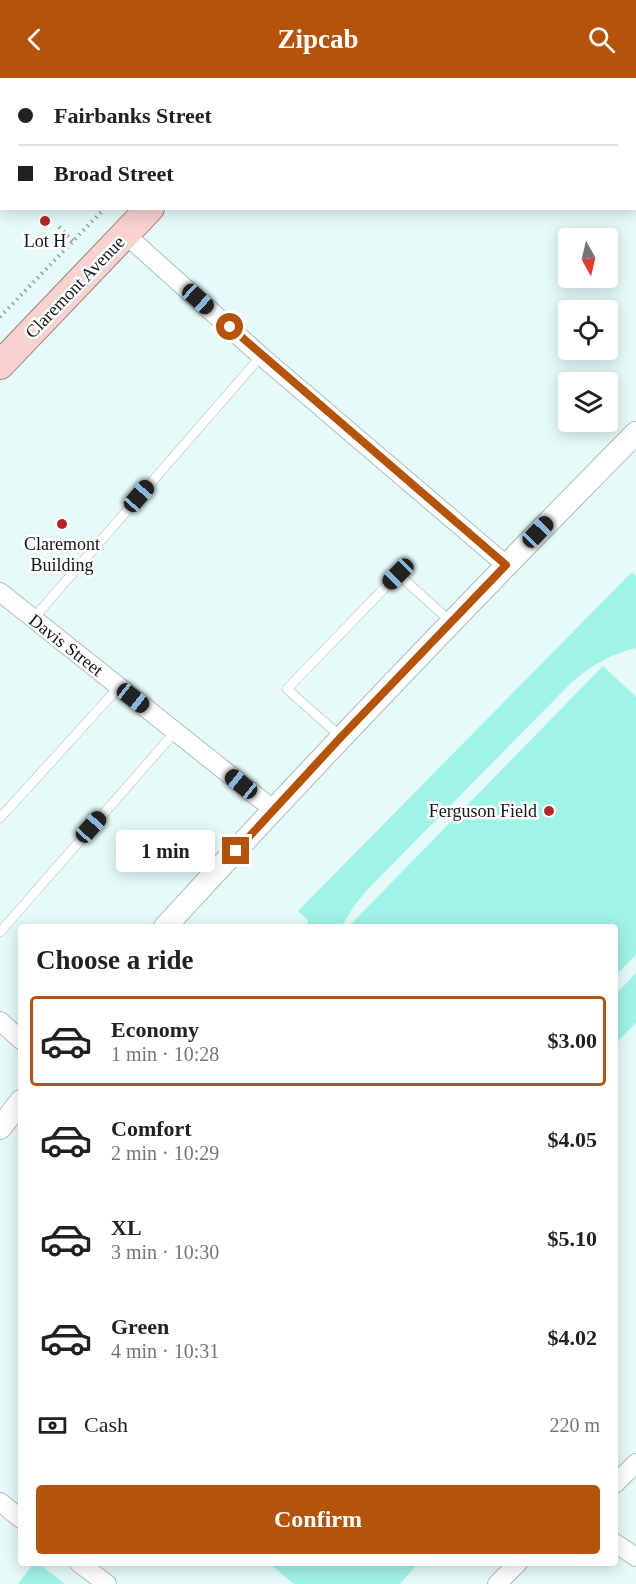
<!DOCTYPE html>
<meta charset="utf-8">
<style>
:root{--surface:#fff;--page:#f6f6f6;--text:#202124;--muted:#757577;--line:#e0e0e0;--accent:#b45309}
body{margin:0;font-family:"Times New Roman",serif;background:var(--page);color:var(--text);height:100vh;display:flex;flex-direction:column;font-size:22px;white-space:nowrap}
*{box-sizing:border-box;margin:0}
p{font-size:20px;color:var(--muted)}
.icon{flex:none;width:33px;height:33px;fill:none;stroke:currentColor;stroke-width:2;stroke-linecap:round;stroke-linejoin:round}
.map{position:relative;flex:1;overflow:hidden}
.details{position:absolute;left:18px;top:846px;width:600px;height:642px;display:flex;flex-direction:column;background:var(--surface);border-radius:6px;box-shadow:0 3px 15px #0003}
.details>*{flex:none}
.guide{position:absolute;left:0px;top:0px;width:636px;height:132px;box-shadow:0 3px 15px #0003;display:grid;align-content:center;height:132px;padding:0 18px;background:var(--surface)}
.needle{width:39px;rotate:172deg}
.tools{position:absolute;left:558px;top:150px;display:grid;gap:12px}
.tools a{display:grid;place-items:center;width:60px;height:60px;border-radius:6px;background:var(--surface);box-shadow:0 3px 15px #0003;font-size:30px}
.end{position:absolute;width:27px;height:27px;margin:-14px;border:8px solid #b45309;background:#fff;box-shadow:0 0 0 3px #fff}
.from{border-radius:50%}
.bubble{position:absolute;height:42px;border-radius:6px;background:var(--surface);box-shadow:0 3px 15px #0003;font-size:20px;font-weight:800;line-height:42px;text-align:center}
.car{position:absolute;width:18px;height:36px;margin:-18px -9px;border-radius:8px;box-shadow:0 0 4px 2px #0007;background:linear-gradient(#222 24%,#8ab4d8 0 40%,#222 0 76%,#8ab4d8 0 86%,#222 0)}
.guide b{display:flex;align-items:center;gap:21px;height:57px;font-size:22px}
.guide b+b{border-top:2px solid var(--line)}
.guide i{width:15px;height:15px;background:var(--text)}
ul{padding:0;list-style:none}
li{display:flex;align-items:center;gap:18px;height:90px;margin:0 12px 9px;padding:0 6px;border:3px solid transparent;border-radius:6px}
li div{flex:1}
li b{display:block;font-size:22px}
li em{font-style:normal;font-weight:800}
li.current{border-color:var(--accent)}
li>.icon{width:54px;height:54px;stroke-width:1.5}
h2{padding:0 18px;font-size:27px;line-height:72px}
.pay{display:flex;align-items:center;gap:15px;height:66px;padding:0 18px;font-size:22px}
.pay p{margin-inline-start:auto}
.cta{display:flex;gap:12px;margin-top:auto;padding:12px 18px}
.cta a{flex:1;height:69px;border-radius:6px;background:var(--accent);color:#fff;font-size:24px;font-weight:800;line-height:69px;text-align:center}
header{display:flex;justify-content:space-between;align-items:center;height:78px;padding:0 18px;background:var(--accent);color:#fff;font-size:27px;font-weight:800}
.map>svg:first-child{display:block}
.green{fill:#a0f3e7}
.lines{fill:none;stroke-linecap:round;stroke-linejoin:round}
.service-casing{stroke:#abbebb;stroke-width:10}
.minor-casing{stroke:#abbebb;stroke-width:20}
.tertiary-casing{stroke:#abbebb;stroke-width:24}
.primary-casing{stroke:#a37d78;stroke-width:30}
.path{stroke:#91a09d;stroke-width:4;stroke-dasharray:1.5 4.5;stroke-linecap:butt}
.service{stroke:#fff;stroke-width:9}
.minor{stroke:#fff;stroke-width:18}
.tertiary{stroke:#fff;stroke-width:22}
.primary{stroke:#f7d2ce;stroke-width:28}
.route{stroke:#b45309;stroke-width:8}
.poi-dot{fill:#b52526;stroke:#fff;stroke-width:2}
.labels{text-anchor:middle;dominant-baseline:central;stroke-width:5;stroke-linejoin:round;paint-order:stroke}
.poi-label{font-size:18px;fill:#111816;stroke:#fff}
.street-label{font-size:18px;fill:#111816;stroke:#fff}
</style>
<header><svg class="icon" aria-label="back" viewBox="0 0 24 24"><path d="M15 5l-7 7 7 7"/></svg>Zipcab<svg class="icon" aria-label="search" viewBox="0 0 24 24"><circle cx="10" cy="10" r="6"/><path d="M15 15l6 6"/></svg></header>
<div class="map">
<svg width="636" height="1506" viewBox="0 0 636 1506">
<rect width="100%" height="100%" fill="#e6faf7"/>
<g class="green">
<path d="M632 494 636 498V570C609 577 592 587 571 605L366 813 354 828 341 849H306L308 842 298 833Z"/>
<polygon points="603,588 636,619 636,877 615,898 615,849 353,849 350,847"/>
<polygon points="636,895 636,945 615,966 615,917"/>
<polygon points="34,1485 38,1485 65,1506 18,1506"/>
<polygon points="269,1485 418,1485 400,1506 294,1506"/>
</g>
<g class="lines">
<defs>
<g id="service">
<polyline points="40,0 42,2"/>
<polyline points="237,0 239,2"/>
<polyline points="33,541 261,278"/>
<polyline points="341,659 287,611 398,496 451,544"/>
<polyline points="0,740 119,609"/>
<polyline points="0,854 175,654"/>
</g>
<g id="minor">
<polyline points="125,156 261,278 506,487"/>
<polyline points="0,514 274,732"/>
<polyline points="0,943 21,962"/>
<polyline points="615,1406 636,1385"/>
<polyline points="0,1424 21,1441"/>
<polyline points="615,1465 636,1479"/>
<polyline points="79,1485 107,1506"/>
<polyline points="497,1506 518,1485"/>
</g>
<g id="tertiary">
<path d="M165 849C319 681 476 517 636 355"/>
<polyline points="0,1050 21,1023"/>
</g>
<g id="primary">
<polyline points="277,2 279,0"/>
<polyline points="0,287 150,130"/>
</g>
</defs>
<use href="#service" class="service-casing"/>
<use href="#minor" class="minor-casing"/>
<use href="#tertiary" class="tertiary-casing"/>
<use href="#primary" class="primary-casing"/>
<g class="path">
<polyline points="59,149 73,163"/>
<polyline points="0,239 105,130"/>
</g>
<use href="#service" class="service"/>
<use href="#minor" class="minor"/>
<use href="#tertiary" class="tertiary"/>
<use href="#primary" class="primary"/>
</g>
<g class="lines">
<polyline class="route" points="230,249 506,487 341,659 236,773"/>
</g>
<g class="poi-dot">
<circle cx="45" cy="143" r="6"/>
<circle cx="62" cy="446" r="6"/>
<circle cx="549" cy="733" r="6"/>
</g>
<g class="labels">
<g class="poi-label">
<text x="45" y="163">Lot H</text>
<text x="62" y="466">Claremont<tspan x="62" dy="21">Building</tspan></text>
<text x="537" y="733" text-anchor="end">Ferguson Field</text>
</g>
<g class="street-label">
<text transform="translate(75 209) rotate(-46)">Claremont Avenue</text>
<text transform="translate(66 567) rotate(38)">Davis Street</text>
</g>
</g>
</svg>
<div class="tools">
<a><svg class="needle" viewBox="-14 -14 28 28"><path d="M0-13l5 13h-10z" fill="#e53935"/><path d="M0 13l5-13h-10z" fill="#757577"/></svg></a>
<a><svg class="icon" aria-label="locate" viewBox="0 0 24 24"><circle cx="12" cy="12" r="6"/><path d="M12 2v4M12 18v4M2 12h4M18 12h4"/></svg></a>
<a><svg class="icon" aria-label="layers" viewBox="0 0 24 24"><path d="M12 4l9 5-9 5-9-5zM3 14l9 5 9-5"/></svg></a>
</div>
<i class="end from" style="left:230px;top:249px"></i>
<i class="end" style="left:236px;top:773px"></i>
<div class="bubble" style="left:116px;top:752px;width:99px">1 min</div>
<i class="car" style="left:198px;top:221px;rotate:132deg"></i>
<i class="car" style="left:139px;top:418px;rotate:41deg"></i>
<i class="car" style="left:538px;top:454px;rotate:44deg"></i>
<i class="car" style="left:398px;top:496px;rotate:225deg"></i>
<i class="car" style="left:133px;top:620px;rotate:128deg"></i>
<i class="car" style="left:241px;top:706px;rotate:309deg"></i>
<i class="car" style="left:91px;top:749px;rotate:42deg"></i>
<div class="guide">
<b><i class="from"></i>Fairbanks Street</b>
<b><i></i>Broad Street</b>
</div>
<section class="details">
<h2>Choose a ride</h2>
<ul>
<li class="current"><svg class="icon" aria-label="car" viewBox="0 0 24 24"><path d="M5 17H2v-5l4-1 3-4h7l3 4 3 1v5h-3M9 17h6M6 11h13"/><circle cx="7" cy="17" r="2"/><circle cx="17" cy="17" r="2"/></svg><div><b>Economy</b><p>1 min · 10:28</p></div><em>$3.00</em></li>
<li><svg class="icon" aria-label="car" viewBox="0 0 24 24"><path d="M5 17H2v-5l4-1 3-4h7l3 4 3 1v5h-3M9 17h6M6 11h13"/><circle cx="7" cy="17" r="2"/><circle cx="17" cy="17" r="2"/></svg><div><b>Comfort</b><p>2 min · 10:29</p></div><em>$4.05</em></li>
<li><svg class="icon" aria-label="car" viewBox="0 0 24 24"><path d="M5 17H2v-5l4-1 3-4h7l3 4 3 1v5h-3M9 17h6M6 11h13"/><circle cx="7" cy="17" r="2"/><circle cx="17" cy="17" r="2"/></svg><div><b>XL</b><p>3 min · 10:30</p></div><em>$5.10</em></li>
<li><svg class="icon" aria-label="car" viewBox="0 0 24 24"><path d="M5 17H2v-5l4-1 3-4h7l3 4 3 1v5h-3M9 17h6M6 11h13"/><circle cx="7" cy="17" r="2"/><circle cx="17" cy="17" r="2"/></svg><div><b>Green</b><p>4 min · 10:31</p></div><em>$4.02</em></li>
</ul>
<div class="pay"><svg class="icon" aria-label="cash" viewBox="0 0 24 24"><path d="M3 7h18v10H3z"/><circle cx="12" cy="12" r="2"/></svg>Cash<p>220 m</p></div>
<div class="cta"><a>Confirm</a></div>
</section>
</div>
